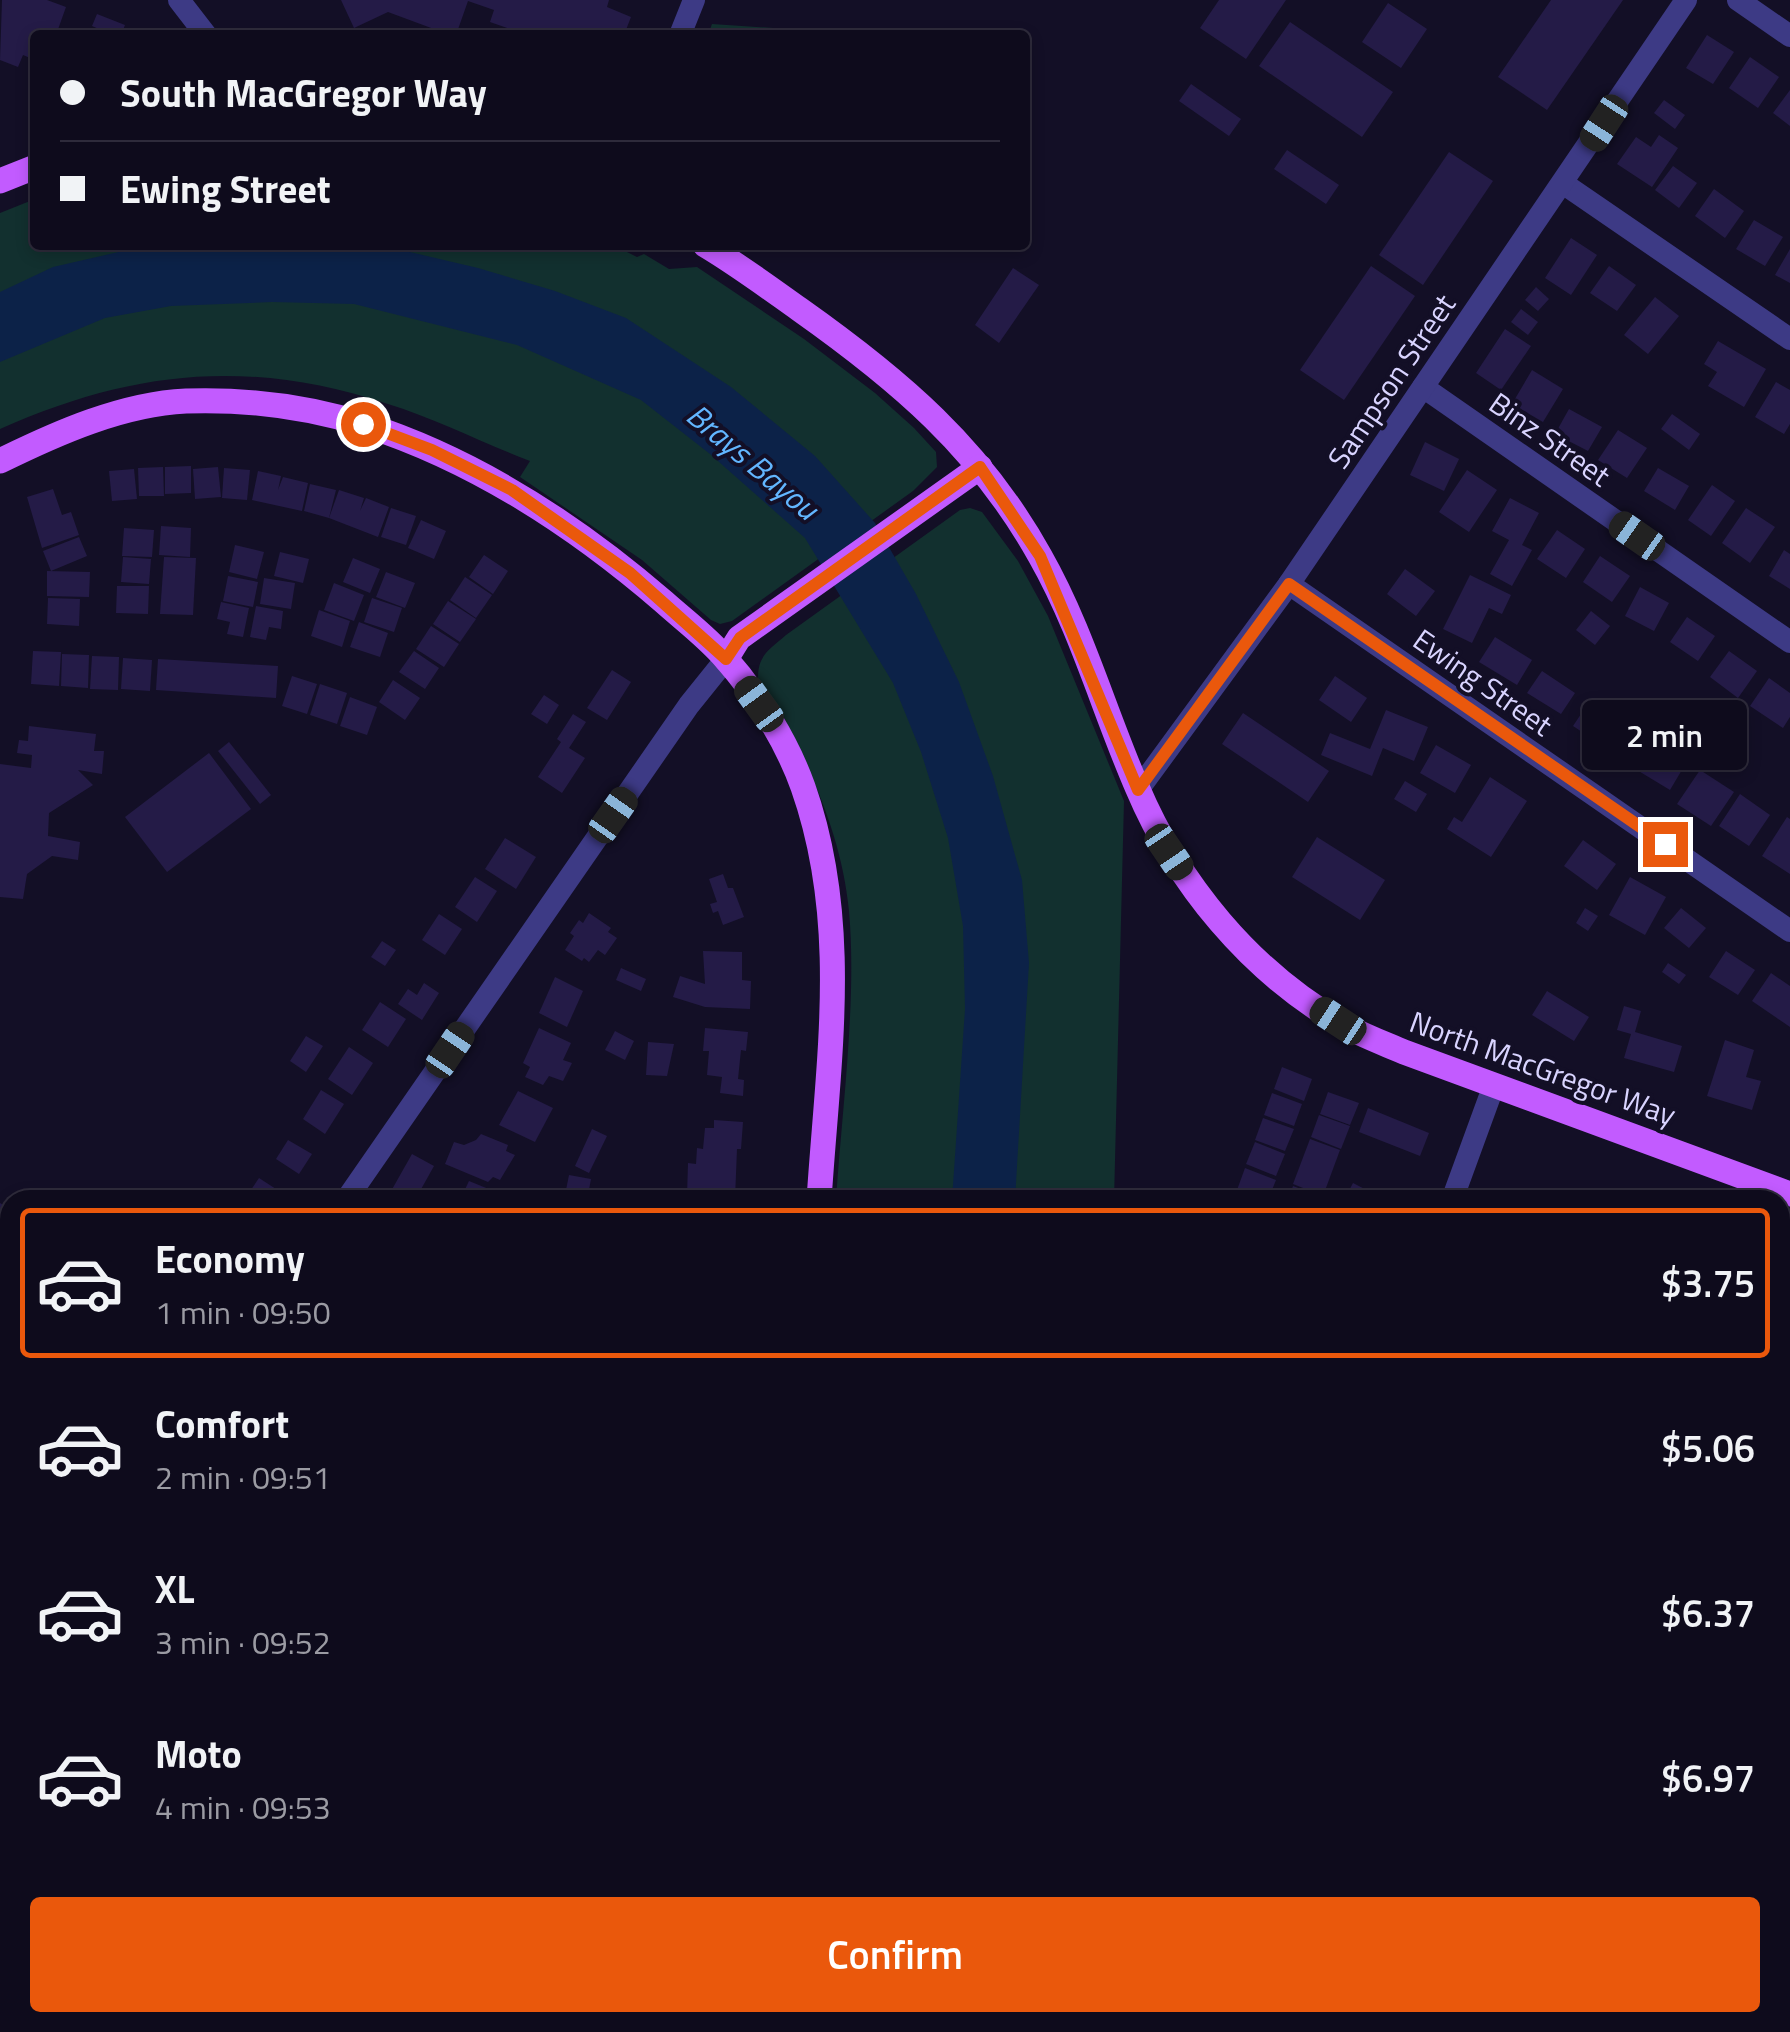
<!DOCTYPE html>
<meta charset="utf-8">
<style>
:root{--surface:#0e0b1c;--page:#171425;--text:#f1f3f6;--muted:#9b9ba3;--line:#2e2b3b;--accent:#ea580c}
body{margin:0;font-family:"Titillium Web",sans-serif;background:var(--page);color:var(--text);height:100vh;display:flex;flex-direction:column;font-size:38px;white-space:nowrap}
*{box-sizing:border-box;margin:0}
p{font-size:32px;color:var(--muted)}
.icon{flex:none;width:55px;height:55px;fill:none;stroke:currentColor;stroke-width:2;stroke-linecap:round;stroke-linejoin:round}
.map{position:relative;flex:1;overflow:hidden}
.drawer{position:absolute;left:0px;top:1190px;width:1790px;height:842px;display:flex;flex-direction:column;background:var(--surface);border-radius:30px 30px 0 0;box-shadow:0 5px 15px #0003,0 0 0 2px var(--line)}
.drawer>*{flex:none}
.hud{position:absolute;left:30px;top:30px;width:1000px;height:220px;border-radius:10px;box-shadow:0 5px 15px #0003,0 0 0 2px var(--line);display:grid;align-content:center;height:220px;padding:0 30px;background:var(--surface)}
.end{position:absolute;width:45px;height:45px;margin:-22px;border:12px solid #ea580c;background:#fff;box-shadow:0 0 0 5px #fff}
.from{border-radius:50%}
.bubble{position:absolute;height:70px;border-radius:10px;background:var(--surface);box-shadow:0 5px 15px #0003,0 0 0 2px var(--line);font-size:32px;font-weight:600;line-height:70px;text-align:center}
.car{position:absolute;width:30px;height:60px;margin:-30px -15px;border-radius:12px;box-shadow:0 0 8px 2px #0007;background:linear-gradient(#222 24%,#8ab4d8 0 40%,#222 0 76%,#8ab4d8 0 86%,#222 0)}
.hud b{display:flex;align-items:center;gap:35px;height:95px;font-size:38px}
.hud b+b{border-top:2px solid var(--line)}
.hud i{width:25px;height:25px;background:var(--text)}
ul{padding:18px 0 0;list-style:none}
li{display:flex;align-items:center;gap:30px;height:150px;margin:0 20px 15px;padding:0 10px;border:5px solid transparent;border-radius:10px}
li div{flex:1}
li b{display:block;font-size:38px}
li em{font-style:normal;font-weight:600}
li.active{border-color:var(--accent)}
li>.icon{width:90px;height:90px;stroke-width:1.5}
.cta{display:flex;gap:20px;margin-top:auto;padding:20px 30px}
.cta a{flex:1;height:115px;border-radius:10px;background:var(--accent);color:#fff;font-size:40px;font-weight:600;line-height:115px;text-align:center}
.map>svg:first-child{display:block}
.green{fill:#12302f}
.water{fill:#0c2248}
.building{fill:#241b47}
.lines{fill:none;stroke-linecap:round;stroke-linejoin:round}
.minor{stroke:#3d3a85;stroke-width:22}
.major{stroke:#c25bff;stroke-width:25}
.route{stroke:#ea580c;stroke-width:12}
.labels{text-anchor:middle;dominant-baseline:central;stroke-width:8;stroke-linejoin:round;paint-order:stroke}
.street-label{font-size:30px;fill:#d9d4ff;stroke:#130f26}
.water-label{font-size:32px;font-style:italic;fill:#62b6ff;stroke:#130f26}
</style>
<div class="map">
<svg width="1790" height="2032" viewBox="0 0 1790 2032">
<rect width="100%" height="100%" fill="#130f26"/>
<g class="green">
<polygon points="712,24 880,35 708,35"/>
<path d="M35 199V245H613L637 257 644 254 669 269 697 267 804 339 875 393 914 428 936 452 937 467 913 491 732 621 720 624 711 620 642 560 520 477 530 461C483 443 436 419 388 404 249 358 132 370 0 429V213Z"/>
<path d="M970 508 982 512 1018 561 1048 616 1124 801 1114 1200H836C842 1109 857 1000 849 911 841 827 802 748 758 678 758 655 769 650 786 635L960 510Z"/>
<polygon points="1790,1490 1790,1761 1780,1763 1780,1492"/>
</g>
<g class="water">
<polygon points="149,245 380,245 478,268 555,291 626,318 731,387 815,456 875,523 916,594 959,682 993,776 1022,880 1029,963 1015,1200 952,1200 965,1009 963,926 948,838 921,752 893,683 805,538 710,454 641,400 517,345 354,304 272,302 171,306 105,318 0,362 0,292 53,267"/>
<polygon points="1790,1585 1790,1654 1780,1656 1780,1587"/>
</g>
<g class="building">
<polygon points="2,0 47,0 66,7 56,35 35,35 35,60 23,55 18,67 0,60"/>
<polygon points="341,0 609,0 607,7 631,17 624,35 527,35 490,22 494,10 468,1 456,35 450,35 388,12 354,28"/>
<polygon points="1219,0 1286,0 1246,59 1200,28"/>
<polygon points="1551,0 1623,0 1547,110 1498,77"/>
<polygon points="1388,3 1427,29 1401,68 1362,42"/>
<polygon points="97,14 125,25 121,35 99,35 101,30 92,26"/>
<polygon points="1290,22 1393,92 1362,137 1259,66"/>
<polygon points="1707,35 1734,52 1713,84 1686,68"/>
<polygon points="1750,57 1779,77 1758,108 1729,88"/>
<polygon points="1191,84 1241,119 1229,136 1179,101"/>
<polygon points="1790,90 1790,126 1773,113"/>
<polygon points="1664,100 1685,115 1675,129 1654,113"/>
<polygon points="1659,135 1678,148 1652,187 1617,164 1636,137 1651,147"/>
<polygon points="1287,150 1339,185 1326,204 1274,169"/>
<polygon points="1449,152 1493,181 1423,285 1379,255"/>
<polygon points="1673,166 1697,183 1679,208 1655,190"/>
<polygon points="1714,189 1744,211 1725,238 1695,216"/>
<polygon points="1754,220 1783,237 1765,266 1736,249"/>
<polygon points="1571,238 1597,255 1571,295 1545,278"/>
<polygon points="1790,249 1790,283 1775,275"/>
<polygon points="1371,266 1415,296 1344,400 1300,370"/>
<polygon points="1609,266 1636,285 1617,311 1590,293"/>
<polygon points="1013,268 1039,285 999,343 975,325"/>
<polygon points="1536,287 1549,299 1538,311 1525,300"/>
<polygon points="1655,297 1679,316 1648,354 1624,335"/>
<polygon points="1521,309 1538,322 1528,335 1511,322"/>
<polygon points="1505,329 1531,346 1501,390 1476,373"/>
<polygon points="1718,341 1766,369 1744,407 1708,386 1717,372 1704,364"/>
<polygon points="1532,370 1563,389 1543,422 1512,404"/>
<polygon points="1776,382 1790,390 1790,424 1784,434 1755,417"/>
<polygon points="1569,409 1602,427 1588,451 1555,434"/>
<polygon points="1672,414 1700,434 1689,450 1661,429"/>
<polygon points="1618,430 1647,448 1627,478 1598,460"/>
<polygon points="1425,442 1459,459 1444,491 1410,475"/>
<polygon points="191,466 191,493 165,494 165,467"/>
<polygon points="163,467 164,496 139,496 138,468"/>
<polygon points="218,467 221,497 195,499 193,469"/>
<polygon points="224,468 250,470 247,500 222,498"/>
<polygon points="1658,468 1689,486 1675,510 1644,491"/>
<polygon points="134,469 137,499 112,501 109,471"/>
<polygon points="1467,470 1497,490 1469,532 1439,512"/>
<polygon points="258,471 281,476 278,490 283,477 308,483 302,511 252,500"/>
<polygon points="310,484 336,490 329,518 304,511"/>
<polygon points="1712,485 1735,501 1711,536 1688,520"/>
<polygon points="53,489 62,515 71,512 79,535 42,548 27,497"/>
<polygon points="339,490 364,498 360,511 366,498 389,507 378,537 329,518"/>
<polygon points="1510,498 1539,513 1522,545 1532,550 1512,586 1490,574 1509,540 1492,531"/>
<polygon points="391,508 416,516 406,545 381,537"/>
<polygon points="1746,508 1775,527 1750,563 1722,543"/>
<polygon points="421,520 446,531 434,559 408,548"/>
<polygon points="161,526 191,528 190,557 159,555"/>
<polygon points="124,528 154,530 152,557 122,556"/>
<polygon points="1557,530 1585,549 1566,578 1537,559"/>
<polygon points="79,537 87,556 51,571 43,551"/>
<polygon points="235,545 264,552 257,579 229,572"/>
<polygon points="1784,550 1790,554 1790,589 1769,576"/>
<polygon points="280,552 309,559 303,583 274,576"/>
<polygon points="484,555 508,571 493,594 469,577"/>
<polygon points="1600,556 1630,576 1612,602 1583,582"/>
<polygon points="123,557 151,559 149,584 121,582"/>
<polygon points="164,557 196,558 193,615 160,614"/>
<polygon points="353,558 380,569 370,593 343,582"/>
<polygon points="1405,569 1435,591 1416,616 1387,594"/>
<polygon points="47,571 90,572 89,597 47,596"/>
<polygon points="386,572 415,583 405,608 376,597"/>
<polygon points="1470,575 1511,595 1502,614 1489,608 1472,643 1443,629"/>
<polygon points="228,576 258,582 253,607 223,601"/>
<polygon points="465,577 492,595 476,618 450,600"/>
<polygon points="264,578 295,583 291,609 260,604"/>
<polygon points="334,583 364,595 354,621 324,610"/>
<polygon points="117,586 149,586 148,614 116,613"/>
<polygon points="1640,587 1669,603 1654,631 1625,616"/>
<polygon points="48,598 80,599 79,626 47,624"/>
<polygon points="372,598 402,608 394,632 364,622"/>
<polygon points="448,601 476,619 460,642 433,624"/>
<polygon points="221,602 249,608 243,637 227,634 230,622 217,619"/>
<polygon points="256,606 283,611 281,629 269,627 266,640 250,637"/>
<polygon points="319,610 350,621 342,647 311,636"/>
<polygon points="1591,611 1610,626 1595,645 1576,630"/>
<polygon points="1687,617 1715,636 1698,661 1670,642"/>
<polygon points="359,622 388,633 380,657 350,647"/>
<polygon points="431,626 459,644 444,667 416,649"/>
<polygon points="1495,637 1532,660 1517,685 1479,662"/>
<polygon points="33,651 61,652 59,686 31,684"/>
<polygon points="414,651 439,668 425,689 399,672"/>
<polygon points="1729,651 1757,671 1738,698 1710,677"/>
<polygon points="62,654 89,655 88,688 61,686"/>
<polygon points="92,656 119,657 118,690 90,689"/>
<polygon points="123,658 152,660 150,691 121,689"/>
<polygon points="158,659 278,666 276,698 156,690"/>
<polygon points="612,670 631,682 607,720 587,708"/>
<polygon points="1542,671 1575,693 1561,714 1527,693"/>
<polygon points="292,676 317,684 307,714 282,706"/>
<polygon points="1335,676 1367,698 1351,722 1319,700"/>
<polygon points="1769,678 1790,693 1790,717 1783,728 1750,706"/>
<polygon points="393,680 420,698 405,720 379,702"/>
<polygon points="320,684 347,693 337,724 310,715"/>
<polygon points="544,695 559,705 547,724 531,714"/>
<polygon points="350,697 377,707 367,735 340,726"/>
<polygon points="1591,699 1626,722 1608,749 1573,726"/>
<polygon points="1386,710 1428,727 1414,761 1383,748 1372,776 1321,755 1330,733 1370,749"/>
<polygon points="1243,713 1329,771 1308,802 1222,744"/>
<polygon points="573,714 586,722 569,748 585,758 562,793 538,777 561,742 557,739"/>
<polygon points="1684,721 1712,736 1703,752 1676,737"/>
<polygon points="29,726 96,734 94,751 104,751 102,774 78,770 93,785 49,813 48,836 80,842 78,860 52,856 27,874 23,899 0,897 0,764 31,768 32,755 17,753 19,740 28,741"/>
<polygon points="1648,740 1686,763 1670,790 1632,767"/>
<polygon points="229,742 271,795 260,804 218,751"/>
<polygon points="1436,745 1471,765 1455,793 1420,773"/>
<polygon points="209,753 251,809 167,872 125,817"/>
<polygon points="1700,770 1734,792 1711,826 1677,804"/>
<polygon points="1490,777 1527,801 1491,857 1447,829 1454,817 1462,822"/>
<polygon points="1405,781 1427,794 1416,812 1394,799"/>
<polygon points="1740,794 1770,815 1749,846 1719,826"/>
<polygon points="1787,817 1790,819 1790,874 1762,856"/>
<polygon points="1317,837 1385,880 1360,920 1292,877"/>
<polygon points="505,838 536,857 516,889 485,869"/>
<polygon points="1583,840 1616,864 1597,890 1564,866"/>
<polygon points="723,874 728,888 733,888 744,917 723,925 718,911 713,913 710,904 717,902 709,879"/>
<polygon points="475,877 497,891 477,922 455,907"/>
<polygon points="1630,877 1666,897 1645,935 1609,915"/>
<polygon points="1585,908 1598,916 1588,931 1576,923"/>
<polygon points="1681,908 1706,928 1689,948 1664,928"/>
<polygon points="589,913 611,928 608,932 617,938 605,955 598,950 589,962 584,958 582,961 565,950 574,936 570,933 579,920 583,923"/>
<polygon points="439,914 462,929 445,955 422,940"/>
<polygon points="382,941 396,950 385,966 371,957"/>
<polygon points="703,951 742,952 742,980 751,981 750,1009 705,1007 673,997 680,976 705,984"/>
<polygon points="1726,951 1755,970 1738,995 1709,977"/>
<polygon points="1668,963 1686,975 1679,984 1662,972"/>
<polygon points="621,968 646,979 641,991 616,980"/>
<polygon points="1771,973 1790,986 1790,1027 1752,1001"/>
<polygon points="555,977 583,991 567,1027 539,1013"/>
<polygon points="424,983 439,993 422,1020 398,1004 408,989 417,995"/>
<polygon points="1547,991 1589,1017 1574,1041 1532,1015"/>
<polygon points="380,1002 406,1019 388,1047 362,1030"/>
<polygon points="1624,1006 1641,1011 1635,1032 1682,1046 1674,1072 1624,1058 1631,1034 1617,1030"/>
<polygon points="539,1028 571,1043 563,1060 572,1063 563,1081 549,1076 543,1085 525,1077 530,1067 523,1063"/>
<polygon points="705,1028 748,1032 746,1051 741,1050 738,1079 744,1080 743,1096 720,1093 722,1077 707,1075 709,1051 703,1051"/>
<polygon points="615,1031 634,1041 625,1060 605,1050"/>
<polygon points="306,1036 323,1046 306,1072 290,1061"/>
<polygon points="1725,1040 1754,1050 1746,1077 1761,1081 1752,1110 1707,1096"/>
<polygon points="648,1042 674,1044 667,1076 646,1075"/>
<polygon points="349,1047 373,1063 352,1095 328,1079"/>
<polygon points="1282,1067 1312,1079 1304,1101 1274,1089"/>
<polygon points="321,1090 344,1104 325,1134 303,1119"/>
<polygon points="518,1091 553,1108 535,1142 499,1125"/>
<polygon points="1328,1092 1359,1103 1350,1125 1320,1114"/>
<polygon points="1272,1093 1302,1104 1294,1126 1264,1115"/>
<polygon points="1368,1108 1429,1133 1420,1156 1359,1132"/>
<polygon points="1319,1115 1350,1126 1341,1149 1311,1137"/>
<polygon points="1263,1118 1294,1129 1285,1151 1255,1140"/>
<polygon points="714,1120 743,1122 741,1149 737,1149 735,1199 687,1196 688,1163 696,1164 697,1148 703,1149 705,1128 714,1128"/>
<polygon points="592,1129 607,1136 589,1173 575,1166"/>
<polygon points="481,1134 508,1145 506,1151 515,1155 500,1180 493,1177 488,1182 445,1164 454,1142 464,1145 476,1140"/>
<polygon points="1310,1139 1340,1150 1323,1196 1293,1184"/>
<polygon points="288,1140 312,1154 299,1174 276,1159"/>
<polygon points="1255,1142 1285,1154 1276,1176 1246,1164"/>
<polygon points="412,1154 434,1166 415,1200 386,1200"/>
<polygon points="1245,1168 1276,1180 1268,1200 1237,1190"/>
<polygon points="569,1175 591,1179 587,1200 564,1200"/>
<polygon points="259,1178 293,1200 244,1200"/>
<polygon points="469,1181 496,1192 493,1200 460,1200"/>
<polygon points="1353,1183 1386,1200 1344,1200"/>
<polygon points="1293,1186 1330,1200 1288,1200"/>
<polygon points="0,1203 10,1209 10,1268 0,1284"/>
<polygon points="1780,1265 1790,1268 1790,1318 1781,1347"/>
<polygon points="1789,1381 1790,1381 1790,1453 1780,1449 1780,1409"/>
<polygon points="0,1765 10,1769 10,1806 0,1802"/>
<polygon points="1790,1858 1790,1894 1780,1897 1780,1860"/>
<polygon points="0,1895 10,1899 10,1932 6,1930 0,1945"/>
<polygon points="225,2022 266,2022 263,2032 233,2032 223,2029"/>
<polygon points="279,2022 299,2022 317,2029 316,2032 276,2032"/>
<polygon points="384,2022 427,2022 435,2025 433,2032 381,2032"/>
<polygon points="732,2022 744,2022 755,2032 723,2032"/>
<polygon points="1398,2022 1449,2022 1452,2032 1390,2032 1398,2029"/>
<polygon points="1467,2022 1510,2022 1510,2023 1487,2032 1471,2032"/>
</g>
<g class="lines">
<g class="minor">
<polyline points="179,0 206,35"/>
<polyline points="1738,0 1790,36"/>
<polyline points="680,35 694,0"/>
<polyline points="1564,184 1790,339"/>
<polyline points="1423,387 1790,642"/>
<polyline points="1289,584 1790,931"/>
<polyline points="1138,790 1289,584 1686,0"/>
<polyline points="346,1200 689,705 726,659"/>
<polyline points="1452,1200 1494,1085"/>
<polyline points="0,1699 10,1685"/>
<polyline points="0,1715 10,1719"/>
<polyline points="0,1994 10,1998"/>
<polyline points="79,2022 105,2032"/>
<polyline points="597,2022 604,2032"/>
<polyline points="679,2032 686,2022"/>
</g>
<g class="major">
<polyline points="0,181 35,167"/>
<path d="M705 245C737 264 768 287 799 309 898 379 980 448 1040 556 1081 628 1104 711 1137 787 1178 884 1250 971 1342 1024 1361 1035 1383 1043 1404 1052L1790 1194"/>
<path d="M0 461C57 433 122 404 186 401 246 399 309 407 366 425 477 461 576 526 664 602 684 620 707 637 725 658 757 694 787 742 803 787 851 923 828 1060 819 1200"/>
<polyline points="726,659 739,638 980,467"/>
<polyline points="1780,1781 1790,1778"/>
</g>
</g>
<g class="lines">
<polyline class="route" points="363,424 432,450 512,490 630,573 726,659 740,638 980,467 1040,556 1138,790 1289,584 1665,844"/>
</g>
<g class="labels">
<g class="street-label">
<text transform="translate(1391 381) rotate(-56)">Sampson Street</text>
<text transform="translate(1550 439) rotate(35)">Binz Street</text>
<text transform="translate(1483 682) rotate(35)">Ewing Street</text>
<text transform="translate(1543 1068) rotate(20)">North MacGregor Way</text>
</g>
<g class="water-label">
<text transform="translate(753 461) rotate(40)">Brays Bayou</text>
</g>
</g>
</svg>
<i class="end from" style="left:363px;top:424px"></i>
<i class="end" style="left:1665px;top:844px"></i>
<div class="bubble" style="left:1582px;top:700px;width:165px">2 min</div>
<i class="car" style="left:1604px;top:123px;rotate:213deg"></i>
<i class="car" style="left:1637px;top:536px;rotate:305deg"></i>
<i class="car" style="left:759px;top:704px;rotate:324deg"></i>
<i class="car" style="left:613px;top:815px;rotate:35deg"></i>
<i class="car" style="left:1169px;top:852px;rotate:146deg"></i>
<i class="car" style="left:1338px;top:1021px;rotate:303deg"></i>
<i class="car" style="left:450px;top:1050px;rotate:34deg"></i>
<div class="hud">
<b><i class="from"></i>South MacGregor Way</b>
<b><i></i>Ewing Street</b>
</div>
<section class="drawer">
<ul>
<li class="active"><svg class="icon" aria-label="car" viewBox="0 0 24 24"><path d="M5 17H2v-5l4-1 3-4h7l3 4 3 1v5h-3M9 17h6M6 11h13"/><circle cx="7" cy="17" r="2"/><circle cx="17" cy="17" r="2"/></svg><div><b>Economy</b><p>1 min · 09:50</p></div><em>$3.75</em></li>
<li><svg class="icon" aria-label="car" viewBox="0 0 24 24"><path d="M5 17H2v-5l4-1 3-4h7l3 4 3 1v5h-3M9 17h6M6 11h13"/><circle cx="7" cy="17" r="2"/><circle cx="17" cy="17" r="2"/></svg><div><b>Comfort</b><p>2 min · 09:51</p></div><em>$5.06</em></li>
<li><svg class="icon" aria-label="car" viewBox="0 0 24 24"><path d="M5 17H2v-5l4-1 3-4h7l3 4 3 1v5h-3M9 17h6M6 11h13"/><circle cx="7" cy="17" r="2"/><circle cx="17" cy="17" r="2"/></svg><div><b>XL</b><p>3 min · 09:52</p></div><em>$6.37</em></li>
<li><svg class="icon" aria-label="car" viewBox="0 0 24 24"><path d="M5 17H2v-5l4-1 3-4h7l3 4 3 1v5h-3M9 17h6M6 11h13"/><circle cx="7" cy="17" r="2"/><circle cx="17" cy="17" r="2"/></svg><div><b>Moto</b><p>4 min · 09:53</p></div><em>$6.97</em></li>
</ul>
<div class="cta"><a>Confirm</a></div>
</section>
</div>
